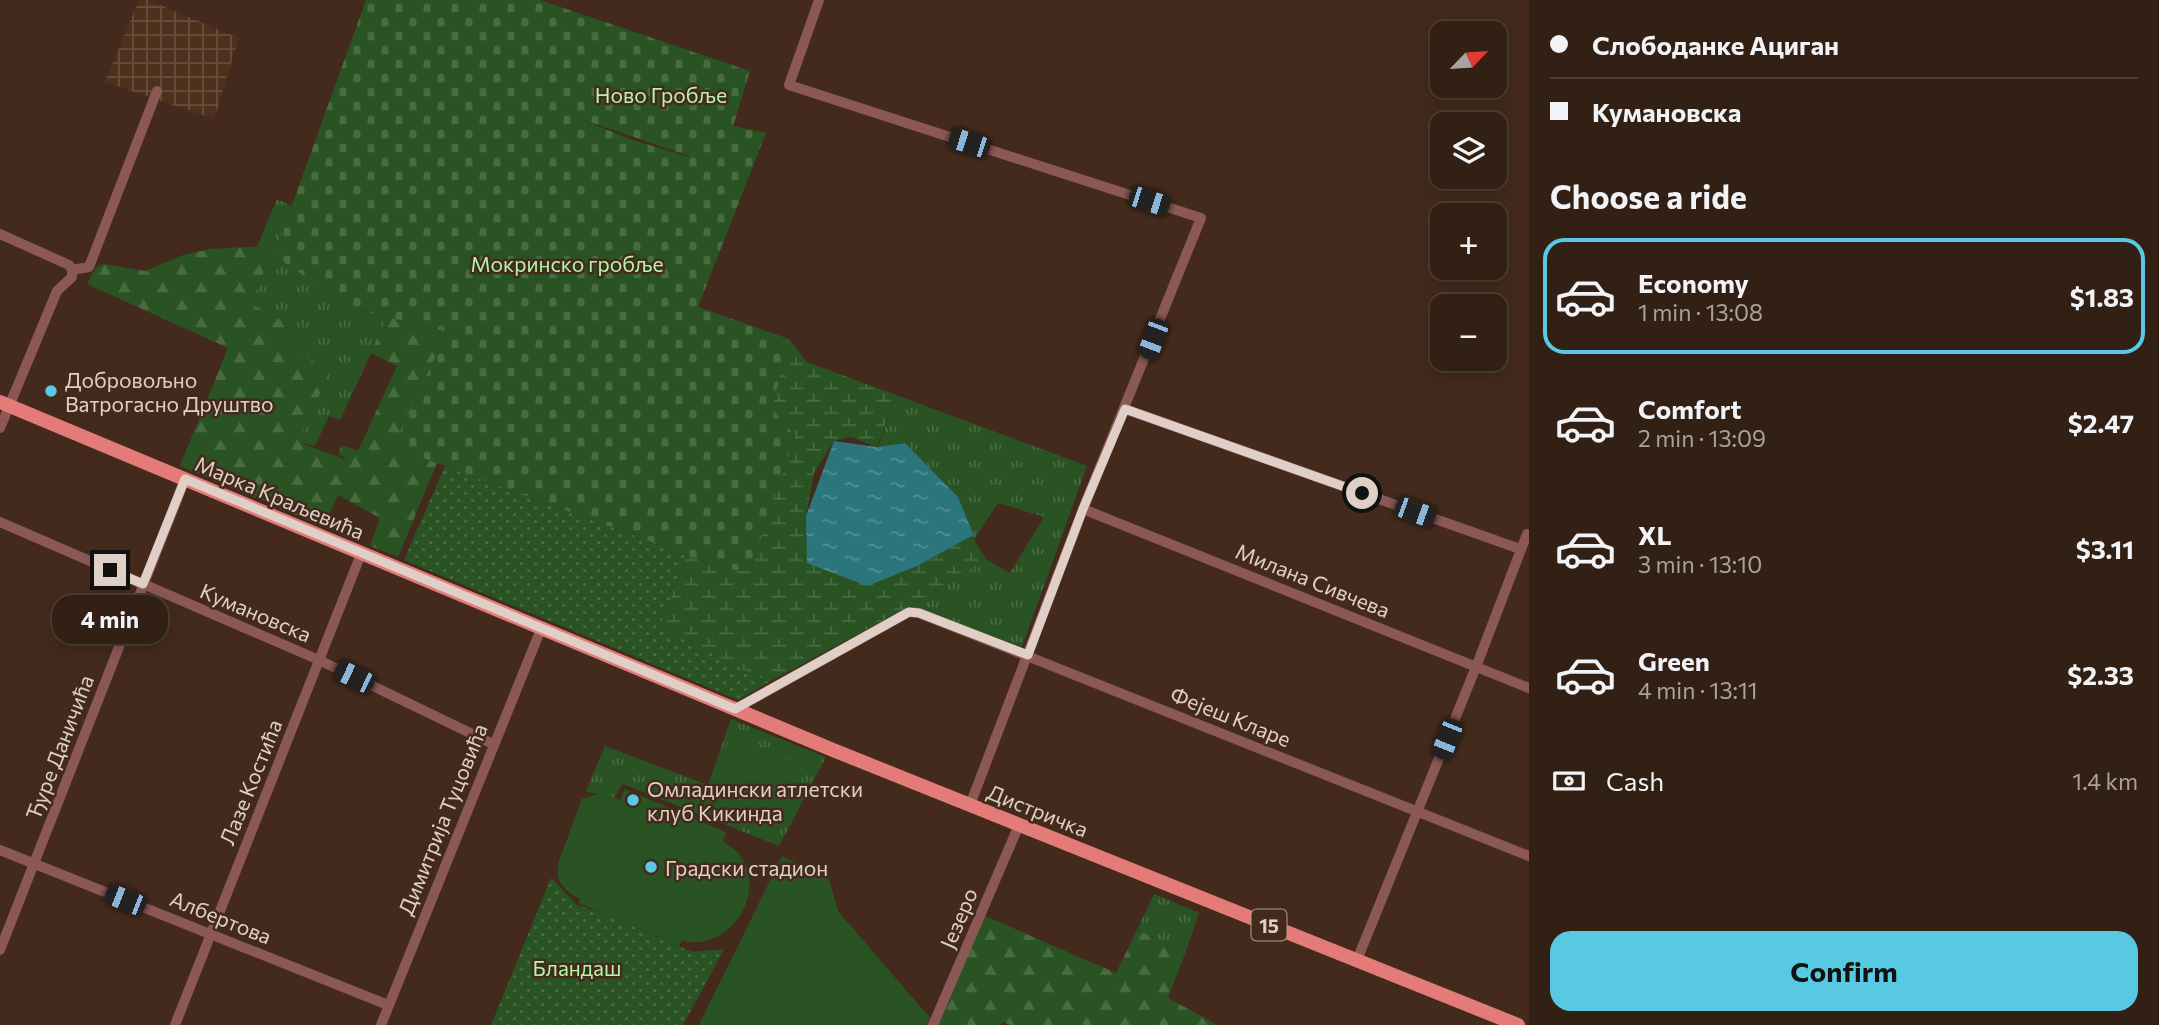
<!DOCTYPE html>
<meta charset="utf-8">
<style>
:root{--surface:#322015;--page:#3a281e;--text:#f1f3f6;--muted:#a8a3a0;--line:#4d3e34;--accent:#57c9e2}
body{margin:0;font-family:Commissioner,sans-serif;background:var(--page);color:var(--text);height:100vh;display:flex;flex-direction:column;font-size:26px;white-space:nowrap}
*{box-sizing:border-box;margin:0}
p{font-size:23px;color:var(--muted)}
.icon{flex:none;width:38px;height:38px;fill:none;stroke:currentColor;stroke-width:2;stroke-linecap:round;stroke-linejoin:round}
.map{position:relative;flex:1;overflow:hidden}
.side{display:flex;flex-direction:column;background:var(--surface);width:630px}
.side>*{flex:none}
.top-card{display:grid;align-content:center;height:154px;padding:0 21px;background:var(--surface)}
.needle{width:46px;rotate:65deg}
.buttons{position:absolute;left:1430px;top:21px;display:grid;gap:14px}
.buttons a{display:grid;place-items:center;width:77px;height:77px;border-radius:14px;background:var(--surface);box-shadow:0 4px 18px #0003,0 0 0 2px var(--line);font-size:35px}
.end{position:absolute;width:32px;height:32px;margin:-16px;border:9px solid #e0cfc6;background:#111;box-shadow:0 0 0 4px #111}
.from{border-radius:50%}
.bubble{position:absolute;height:49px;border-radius:21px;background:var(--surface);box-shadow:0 4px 18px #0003,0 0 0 2px var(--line);font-size:23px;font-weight:700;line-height:49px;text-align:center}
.car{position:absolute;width:21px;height:42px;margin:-21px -10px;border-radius:9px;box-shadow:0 0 5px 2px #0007;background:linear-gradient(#222 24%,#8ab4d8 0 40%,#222 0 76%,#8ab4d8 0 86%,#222 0)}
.top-card b{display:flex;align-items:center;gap:24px;height:66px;font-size:26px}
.top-card b+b{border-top:2px solid var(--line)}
.top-card i{width:18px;height:18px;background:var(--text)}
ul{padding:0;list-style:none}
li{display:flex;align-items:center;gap:21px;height:116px;margin:0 14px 10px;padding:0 7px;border:4px solid transparent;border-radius:21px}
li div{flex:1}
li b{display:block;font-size:26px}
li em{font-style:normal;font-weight:700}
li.on{border-color:var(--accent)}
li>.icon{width:63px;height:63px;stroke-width:1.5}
h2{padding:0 21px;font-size:32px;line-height:84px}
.pay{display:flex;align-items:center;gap:18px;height:77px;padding:0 21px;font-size:26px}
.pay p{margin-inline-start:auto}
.primary-button{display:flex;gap:14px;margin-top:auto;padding:14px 21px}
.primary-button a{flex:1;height:80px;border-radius:21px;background:var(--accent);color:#111;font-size:28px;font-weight:700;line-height:80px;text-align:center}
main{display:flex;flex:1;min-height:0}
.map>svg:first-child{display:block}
.industrial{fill:url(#industrial-grid)}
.grass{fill:url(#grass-tufts)}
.forest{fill:url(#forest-firs)}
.wetland{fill:url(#wetland-marsh)}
.cemetery{fill:url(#cemetery-stones);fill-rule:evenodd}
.park{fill:url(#park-dots)}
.pitch{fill:#2a5324}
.water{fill:url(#water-ripples)}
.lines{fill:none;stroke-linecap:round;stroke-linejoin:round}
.minor{stroke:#8b5855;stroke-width:10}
.major{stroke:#e37c78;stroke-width:14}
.route{stroke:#e0cfc6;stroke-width:9}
.poi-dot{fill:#57c9e2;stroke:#432a1c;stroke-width:2.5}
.labels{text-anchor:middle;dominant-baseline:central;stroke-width:5;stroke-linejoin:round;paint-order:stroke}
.shield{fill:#432a1c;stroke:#b19e93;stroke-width:2}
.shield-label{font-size:19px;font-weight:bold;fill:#e0cfc6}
.park-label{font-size:21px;fill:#b3f6a9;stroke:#432a1c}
.poi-label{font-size:21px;fill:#e0cfc6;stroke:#432a1c;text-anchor:start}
.street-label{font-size:21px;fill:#e0cfc6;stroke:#432a1c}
</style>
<main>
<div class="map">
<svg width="1529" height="1025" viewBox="0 0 1529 1025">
<defs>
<pattern id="industrial-grid" width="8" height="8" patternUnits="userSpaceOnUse" patternTransform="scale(1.75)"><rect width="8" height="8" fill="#4f301d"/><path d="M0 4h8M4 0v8" fill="none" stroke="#684d3c"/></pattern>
<pattern id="grass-tufts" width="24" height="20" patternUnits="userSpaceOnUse" patternTransform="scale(1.75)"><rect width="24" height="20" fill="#2a5324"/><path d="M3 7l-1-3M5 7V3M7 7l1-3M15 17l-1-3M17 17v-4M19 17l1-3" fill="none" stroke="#496b42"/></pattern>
<pattern id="forest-firs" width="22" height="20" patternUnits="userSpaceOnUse" patternTransform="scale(1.75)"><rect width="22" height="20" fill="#2a5324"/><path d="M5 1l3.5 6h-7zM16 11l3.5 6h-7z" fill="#496b42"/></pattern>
<pattern id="wetland-marsh" width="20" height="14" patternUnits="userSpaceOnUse" patternTransform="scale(1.75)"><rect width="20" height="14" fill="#2a5324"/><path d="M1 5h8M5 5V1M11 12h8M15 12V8" fill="none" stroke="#496b42"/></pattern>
<pattern id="cemetery-stones" width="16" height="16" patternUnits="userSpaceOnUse" patternTransform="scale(1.75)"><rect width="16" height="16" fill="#2a5324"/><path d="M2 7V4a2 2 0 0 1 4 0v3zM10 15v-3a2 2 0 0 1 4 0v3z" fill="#496b42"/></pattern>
<pattern id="park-dots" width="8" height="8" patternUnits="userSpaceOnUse" patternTransform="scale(1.75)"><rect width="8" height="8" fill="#2a5324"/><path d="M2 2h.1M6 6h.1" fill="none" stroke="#496b42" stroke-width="1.8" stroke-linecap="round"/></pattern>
<pattern id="water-ripples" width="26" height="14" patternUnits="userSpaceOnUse" patternTransform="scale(1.75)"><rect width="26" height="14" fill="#2b767d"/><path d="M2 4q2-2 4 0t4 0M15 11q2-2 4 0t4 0" fill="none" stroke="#548f94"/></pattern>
</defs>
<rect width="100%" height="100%" fill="#432a1c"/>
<polygon class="industrial" points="139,0 148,0 239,38 214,119 105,82"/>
<g class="grass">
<polygon points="277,199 292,206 275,255 349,307 388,317 340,420 329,416 315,446 298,442 290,348 251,304 270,254 263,246 257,247"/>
<polygon points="896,395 1087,466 1022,647 910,606 986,559 1010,573 1044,517 998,503 975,538 958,497 905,443 878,447"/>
<polygon points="731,719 826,757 779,846 623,784 614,798 586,791 605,746 708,785"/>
<polygon points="1154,894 1199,913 1186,951 1137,930"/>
</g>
<g class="forest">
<polygon points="263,246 270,254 251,304 296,327 290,348 330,371 298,442 347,460 338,453 342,445 358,451 397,366 370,353 388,317 447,332 394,447 437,463 398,557 370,546 380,518 338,495 324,527 180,466 228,348 87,284 95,268 104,264 145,271 183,255 210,249"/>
<polygon points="985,916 1116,973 1137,930 1186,951 1168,998 1217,1025 1010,1025 1003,1022 1001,1025 938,1025"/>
</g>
<polygon class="wetland" points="789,339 807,362 896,395 877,447 851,437 834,441 814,473 806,516 917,566 972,536 986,559 910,606 769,682 658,631 687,555 725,569 750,571 795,436 772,409"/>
<path class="cemetery" d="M366 0H540L750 71 733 126 766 133 698 307 789 339 772 409 795 436 750 571 725 569 393 447 447 332 349 307 274 255ZM578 118 689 156V157L630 139Z"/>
<g class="park">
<polygon points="445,466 687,555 659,628 769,682 738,700 404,560"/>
<polygon points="551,878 577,905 600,912 692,952 724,949 683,1025 491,1025"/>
</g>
<g class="pitch">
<polygon points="730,737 806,766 787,816 711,787"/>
<path d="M625 789 726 832 723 842C777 869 741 953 682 941L679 946 579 903 580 899C551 884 555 869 566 842 571 828 576 814 582 799L599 794 620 800Z"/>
<polygon points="782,856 829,879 838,911 930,1018 927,1025 699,1025"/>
</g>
<polygon class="water" points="834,441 877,447 905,443 958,497 975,538 972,536 917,566 867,586 807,563 806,516"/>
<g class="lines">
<g class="minor">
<polyline points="819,0 789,85 1201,218 1083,509 970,805"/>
<polyline points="0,234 69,265 72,270"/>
<polyline points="72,270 89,267 157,91"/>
<polyline points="1125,409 1520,549"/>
<polyline points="0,428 57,291 72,277 72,270"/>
<polyline points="1083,509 1529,688"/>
<polyline points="0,522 319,660 493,744"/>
<polyline points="735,709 909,612 919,613 1529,856"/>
<polyline points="0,850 388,1005"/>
<polyline points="0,950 185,479"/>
<polyline points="1357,960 1476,667 1527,534"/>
<polyline points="175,1025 361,554"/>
<polyline points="381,1025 541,629"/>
<polyline points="933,1025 1019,825"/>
</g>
<polyline class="major" points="0,402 833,750 1518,1025"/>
</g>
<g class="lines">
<polyline class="route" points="110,570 143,584 185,479 735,709 909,612 919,613 1028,655 1083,509 1125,409 1362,493"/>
</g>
<g class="poi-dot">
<circle cx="51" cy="391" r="7"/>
<circle cx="633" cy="800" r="7"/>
<circle cx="651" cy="867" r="7"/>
</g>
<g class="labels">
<rect class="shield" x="1251.5" y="909.5" width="35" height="31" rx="5"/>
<g class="shield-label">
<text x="1269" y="925">15</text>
</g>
<g class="park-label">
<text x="661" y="94">Ново Гробље</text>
<text x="567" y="263">Мокринско гробље</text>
<text x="577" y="967">Бландаш</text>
</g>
<g class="poi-label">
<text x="65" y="379">Добровољно<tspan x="65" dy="24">Ватрогасно Друштво</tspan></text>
<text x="647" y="788">Омладински атлетски<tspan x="647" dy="24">клуб Кикинда</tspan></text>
<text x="665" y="867">Градски стадион</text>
</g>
<g class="street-label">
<text transform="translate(280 497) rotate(23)">Марка Краљевића</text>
<text transform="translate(1313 580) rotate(22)">Милана Сивчева</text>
<text transform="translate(256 612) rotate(23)">Кумановска</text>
<text transform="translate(1231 716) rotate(22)">Фејеш Кларе</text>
<text transform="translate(59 747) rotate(-69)">Ђуре Даничића</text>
<text transform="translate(250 782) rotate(-68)">Лазе Костића</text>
<text transform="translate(1038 810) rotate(22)">Дистричка</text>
<text transform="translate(442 819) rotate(-68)">Димитрија Туцовића</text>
<text transform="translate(221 917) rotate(22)">Албертова</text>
<text transform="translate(958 918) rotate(-67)">Језеро</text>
</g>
</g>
</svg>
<div class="buttons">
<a><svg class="needle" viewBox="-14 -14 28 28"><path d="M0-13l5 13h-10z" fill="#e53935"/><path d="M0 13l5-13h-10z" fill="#a8a3a0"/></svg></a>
<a><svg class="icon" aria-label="layers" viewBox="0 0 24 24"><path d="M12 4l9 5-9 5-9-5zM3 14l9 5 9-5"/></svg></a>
<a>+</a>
<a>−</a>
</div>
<i class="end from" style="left:1362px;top:493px"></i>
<i class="end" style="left:110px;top:570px"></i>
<div class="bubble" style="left:52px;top:595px;width:116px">4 min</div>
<i class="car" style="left:969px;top:143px;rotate:288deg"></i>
<i class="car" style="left:1149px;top:201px;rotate:108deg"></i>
<i class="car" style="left:1153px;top:339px;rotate:201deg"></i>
<i class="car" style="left:1415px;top:512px;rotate:110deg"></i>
<i class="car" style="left:354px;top:677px;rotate:296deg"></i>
<i class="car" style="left:1447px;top:739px;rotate:202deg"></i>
<i class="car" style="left:125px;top:900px;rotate:292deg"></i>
</div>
<section class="side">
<div class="top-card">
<b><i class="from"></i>Слободанке Ациган</b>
<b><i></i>Кумановска</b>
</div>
<h2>Choose a ride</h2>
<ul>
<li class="on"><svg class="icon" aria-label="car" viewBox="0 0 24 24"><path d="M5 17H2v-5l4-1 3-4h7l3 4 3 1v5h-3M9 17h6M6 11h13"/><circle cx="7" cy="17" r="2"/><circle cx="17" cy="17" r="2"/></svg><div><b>Economy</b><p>1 min · 13:08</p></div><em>$1.83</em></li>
<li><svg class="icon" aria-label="car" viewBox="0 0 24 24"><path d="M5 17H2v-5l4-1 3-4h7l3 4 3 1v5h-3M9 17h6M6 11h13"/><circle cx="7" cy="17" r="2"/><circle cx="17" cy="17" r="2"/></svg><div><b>Comfort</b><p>2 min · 13:09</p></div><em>$2.47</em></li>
<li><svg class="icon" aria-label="car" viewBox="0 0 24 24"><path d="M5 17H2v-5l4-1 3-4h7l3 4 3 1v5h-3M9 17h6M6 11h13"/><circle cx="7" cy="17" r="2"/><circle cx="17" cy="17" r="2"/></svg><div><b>XL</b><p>3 min · 13:10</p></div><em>$3.11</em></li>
<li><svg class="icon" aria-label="car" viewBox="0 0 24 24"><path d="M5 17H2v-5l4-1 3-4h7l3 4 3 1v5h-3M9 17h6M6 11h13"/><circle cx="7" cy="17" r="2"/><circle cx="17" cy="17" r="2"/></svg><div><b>Green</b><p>4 min · 13:11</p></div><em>$2.33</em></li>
</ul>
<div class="pay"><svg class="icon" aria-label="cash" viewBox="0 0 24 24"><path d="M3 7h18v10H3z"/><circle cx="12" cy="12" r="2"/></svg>Cash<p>1.4 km</p></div>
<div class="primary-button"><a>Confirm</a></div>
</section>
</main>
